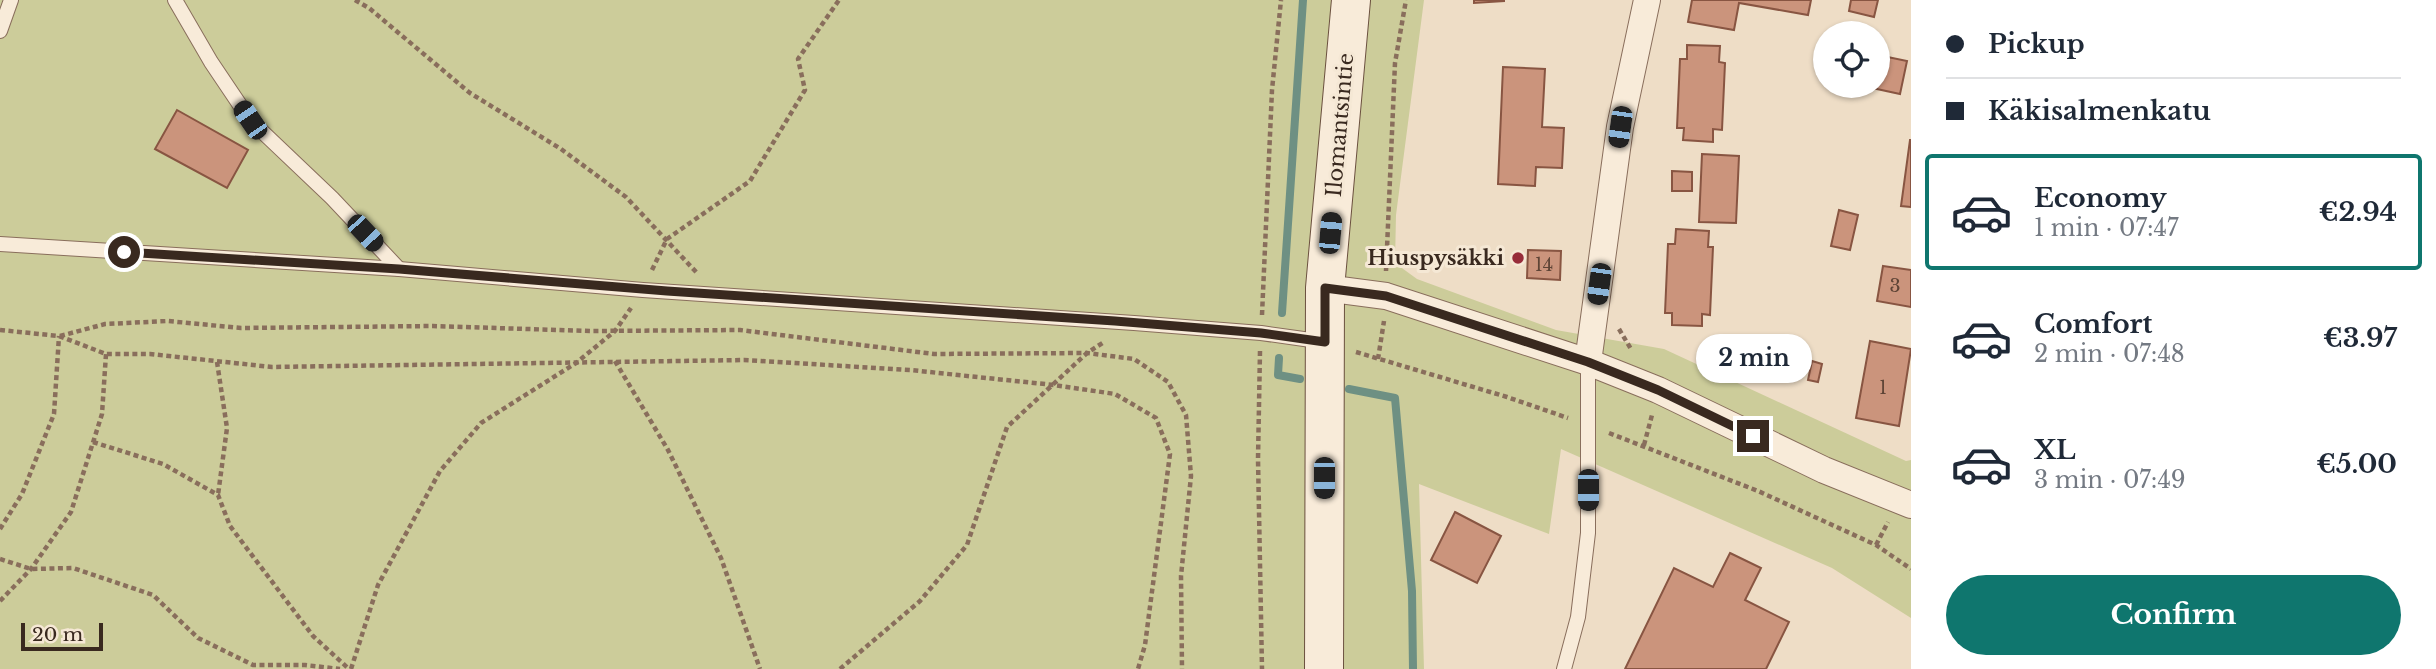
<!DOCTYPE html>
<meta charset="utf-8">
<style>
:root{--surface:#fff;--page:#f6f6f7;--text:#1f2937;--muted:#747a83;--line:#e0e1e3;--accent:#0f766e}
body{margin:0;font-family:"Libre Baskerville",serif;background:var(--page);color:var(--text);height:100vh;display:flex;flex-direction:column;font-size:26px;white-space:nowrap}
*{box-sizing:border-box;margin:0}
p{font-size:23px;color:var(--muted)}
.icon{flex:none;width:38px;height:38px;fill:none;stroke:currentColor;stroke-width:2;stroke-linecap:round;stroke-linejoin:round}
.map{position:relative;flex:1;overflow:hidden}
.panel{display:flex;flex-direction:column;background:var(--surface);width:525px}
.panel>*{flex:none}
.hud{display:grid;align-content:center;height:154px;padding:0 35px;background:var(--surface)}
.tools{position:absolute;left:1813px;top:21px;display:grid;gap:14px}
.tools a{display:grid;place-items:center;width:77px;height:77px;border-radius:50%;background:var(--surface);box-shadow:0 2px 5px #0004;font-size:35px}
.scale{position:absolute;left:21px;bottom:18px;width:82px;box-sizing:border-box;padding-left:7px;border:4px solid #39291f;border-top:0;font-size:19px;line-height:24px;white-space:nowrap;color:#39291f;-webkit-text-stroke:5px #f5e8d5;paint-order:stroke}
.end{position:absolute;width:32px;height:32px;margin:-16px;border:9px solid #39291f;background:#fff;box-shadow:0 0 0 4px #fff}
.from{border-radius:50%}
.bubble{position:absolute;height:49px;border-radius:24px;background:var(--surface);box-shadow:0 2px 5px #0004;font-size:23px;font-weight:700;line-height:49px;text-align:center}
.car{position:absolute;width:21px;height:42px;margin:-21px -10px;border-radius:9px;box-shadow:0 0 5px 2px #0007;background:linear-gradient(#222 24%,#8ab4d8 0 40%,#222 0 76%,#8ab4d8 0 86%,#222 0)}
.hud b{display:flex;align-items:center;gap:24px;height:66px;font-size:26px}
.hud b+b{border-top:2px solid var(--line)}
.hud i{width:18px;height:18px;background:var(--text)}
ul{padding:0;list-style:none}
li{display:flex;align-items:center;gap:21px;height:116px;margin:0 14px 10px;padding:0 21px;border:4px solid transparent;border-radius:7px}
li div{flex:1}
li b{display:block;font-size:26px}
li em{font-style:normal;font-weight:700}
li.current{border-color:var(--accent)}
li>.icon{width:63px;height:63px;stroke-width:1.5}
.cta{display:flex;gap:14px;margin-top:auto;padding:14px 35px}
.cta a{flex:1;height:80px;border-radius:42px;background:var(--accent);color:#fff;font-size:28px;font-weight:700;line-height:80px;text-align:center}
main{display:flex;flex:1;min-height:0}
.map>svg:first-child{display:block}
.green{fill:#cccc9a}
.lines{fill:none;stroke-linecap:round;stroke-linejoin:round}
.stream{stroke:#6e9083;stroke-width:8}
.building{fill:#cb947c;stroke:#885542;stroke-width:2}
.lane-casing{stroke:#896e5c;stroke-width:16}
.street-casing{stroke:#896e5c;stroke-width:28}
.secondary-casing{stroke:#6b503f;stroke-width:40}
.path{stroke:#896e5c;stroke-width:4.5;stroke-dasharray:5 3.5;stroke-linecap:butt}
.lane{stroke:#f8ebd9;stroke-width:14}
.street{stroke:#f8ebd9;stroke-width:26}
.secondary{stroke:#f8ebd9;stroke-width:38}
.route{stroke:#39291f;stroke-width:9}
.poi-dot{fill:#972d3a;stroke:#f5e8d5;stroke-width:2.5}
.labels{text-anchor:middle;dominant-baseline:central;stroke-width:6;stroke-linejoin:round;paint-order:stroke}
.number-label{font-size:18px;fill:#5e4436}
.street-label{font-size:21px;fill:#39291f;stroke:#f5e8d5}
.poi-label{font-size:21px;font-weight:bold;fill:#39291f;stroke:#f5e8d5;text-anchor:end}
</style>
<main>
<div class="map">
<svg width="1911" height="669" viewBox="0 0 1911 669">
<rect width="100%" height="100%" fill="#eeddc6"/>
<polygon class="green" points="0,0 1424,0 1396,215 1395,263 1417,279 1556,330 1664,349 1906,461 1911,460 1911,618 1832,568 1561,449 1549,534 1419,484 1424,669 0,669"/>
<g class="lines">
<g class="stream">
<polyline points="1282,313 1303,0"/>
<polyline points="1279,358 1278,375 1300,379"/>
<polyline points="1349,389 1395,398 1412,591 1413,669"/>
</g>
</g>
<g class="building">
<polygon points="1474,0 1504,0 1504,1 1474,3"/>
<polygon points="1692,0 1811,0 1808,15 1739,3 1734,30 1688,22"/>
<polygon points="1851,0 1878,0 1874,17 1849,11"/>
<polygon points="1687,45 1720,46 1719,62 1725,63 1722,130 1713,129 1713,142 1683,140 1684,128 1677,128 1680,59 1687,59"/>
<polygon points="1878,55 1907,61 1900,94 1863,86 1878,86"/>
<polygon points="1503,67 1545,69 1542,127 1564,128 1562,168 1536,167 1535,186 1498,184"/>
<polygon points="177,110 248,150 227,188 155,149"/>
<polygon points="1910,140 1911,140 1911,207 1901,206"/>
<polygon points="1702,154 1739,156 1736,223 1699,222"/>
<polygon points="1672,171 1692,172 1692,191 1672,191"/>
<polygon points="1839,210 1858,215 1850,250 1831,246"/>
<polygon points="1676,229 1709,231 1708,247 1713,247 1710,315 1702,314 1702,326 1672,325 1672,313 1665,313 1668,244 1675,244"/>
<polygon points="1528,250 1561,251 1560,280 1527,278"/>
<polygon points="1883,266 1911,270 1911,307 1877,301"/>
<polygon points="1870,341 1911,349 1899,426 1856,418"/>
<polygon points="1812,361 1822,364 1818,382 1808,380"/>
<polygon points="1455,512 1501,536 1477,583 1431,560"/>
<polygon points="1730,553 1761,568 1745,600 1789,622 1766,669 1625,669 1674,568 1713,587"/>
</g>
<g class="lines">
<defs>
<g id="lane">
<polyline points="175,0 211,62 250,120 332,198 399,269"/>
<polyline points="0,31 11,0"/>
<polyline points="0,244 399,269 643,290 1134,323 1261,333 1325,342"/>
<polyline points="1564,669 1578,617 1588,533 1588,362"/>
</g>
<g id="street">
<polyline points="1325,288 1386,296 1588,362 1658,390 1824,470 1911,505"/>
<polyline points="1588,362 1620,127 1647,0"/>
</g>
<polyline id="secondary" points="1324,669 1325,288 1351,0"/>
</defs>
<use href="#lane" class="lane-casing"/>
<use href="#street" class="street-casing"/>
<use href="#secondary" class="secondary-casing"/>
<g class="path">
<polyline points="355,0 369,8 470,93 561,149 626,197 697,273"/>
<polyline points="652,270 667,239 750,181 805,90 798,59 839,0"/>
<polyline points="1386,271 1395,63 1406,0"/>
<polyline points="1262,315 1272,90 1281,0"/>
<polyline points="1619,329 1631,349"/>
<polyline points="0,330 59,336 106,354 150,354 272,367 744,360 910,370 1054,385 1115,394 1156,418 1170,454 1145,645 1138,669"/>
<polyline points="60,336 105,324 168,321 241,328 433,326 590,331 740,330 934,354 1087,353 1134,359 1168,382 1186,415 1191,476 1181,576 1182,669"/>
<polyline points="1260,351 1258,459 1262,669"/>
<polyline points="1356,352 1507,397 1568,418"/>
<polyline points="1378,359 1384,321"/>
<polyline points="615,361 668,450 721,558 760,669"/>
<polyline points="217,362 227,428 218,495"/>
<polyline points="1609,433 1758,491 1876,545 1911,569"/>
<polyline points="93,442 163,464 218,495 230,526 313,636 349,669"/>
<polyline points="1644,445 1652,415"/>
<polyline points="0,529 22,494 54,414 59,336"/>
<polyline points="1876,545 1888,522"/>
<polyline points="0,559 31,569 73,568 153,595 198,638 253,665 305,665 340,669"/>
<polyline points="0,601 31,569 71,512 102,414 106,354"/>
<polyline points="351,669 378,585 440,471 481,423 576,363 615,331 631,308"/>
<polyline points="840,669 920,601 967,545 1007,427 1087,353 1104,342"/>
</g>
<use href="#lane" class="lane"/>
<use href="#street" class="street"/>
<use href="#secondary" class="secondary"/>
</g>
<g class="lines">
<polyline class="route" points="124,252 399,269 667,291 1115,321 1261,333 1325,342 1325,288 1386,296 1588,362 1658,390 1753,436"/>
</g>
<circle class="poi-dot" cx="1518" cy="258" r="7"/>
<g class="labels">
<g class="number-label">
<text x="1544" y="265">14</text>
<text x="1895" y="286">3</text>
<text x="1883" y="388">1</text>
</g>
<g class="street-label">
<text transform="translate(1340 125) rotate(-85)">Ilomantsintie</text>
</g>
<g class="poi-label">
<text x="1504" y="258">Hiuspysäkki</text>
</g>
</g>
</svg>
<div class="tools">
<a><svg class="icon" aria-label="locate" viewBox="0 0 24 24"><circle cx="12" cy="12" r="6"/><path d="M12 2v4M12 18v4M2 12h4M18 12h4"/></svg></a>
</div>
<div class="scale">20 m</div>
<i class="end from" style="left:124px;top:252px"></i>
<i class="end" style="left:1753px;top:436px"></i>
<div class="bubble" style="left:1696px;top:334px;width:116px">2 min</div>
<i class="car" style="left:250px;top:120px;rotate:326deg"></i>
<i class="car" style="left:1620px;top:127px;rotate:188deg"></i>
<i class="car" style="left:365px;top:233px;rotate:137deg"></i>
<i class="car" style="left:1330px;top:233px;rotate:5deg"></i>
<i class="car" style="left:1599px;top:284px;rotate:188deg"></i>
<i class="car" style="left:1324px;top:478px;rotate:180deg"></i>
<i class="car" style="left:1588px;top:490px;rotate:180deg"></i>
</div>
<section class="panel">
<div class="hud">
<b><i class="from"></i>Pickup</b>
<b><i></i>Käkisalmenkatu</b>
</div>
<ul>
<li class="current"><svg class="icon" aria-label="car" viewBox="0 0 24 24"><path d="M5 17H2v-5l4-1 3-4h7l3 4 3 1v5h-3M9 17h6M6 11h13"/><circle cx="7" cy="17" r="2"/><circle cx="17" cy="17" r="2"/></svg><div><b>Economy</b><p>1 min · 07:47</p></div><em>€2.94</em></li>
<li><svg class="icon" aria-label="car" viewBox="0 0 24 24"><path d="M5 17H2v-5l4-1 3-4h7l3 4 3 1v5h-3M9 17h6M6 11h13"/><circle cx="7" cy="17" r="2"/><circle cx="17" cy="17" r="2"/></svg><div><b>Comfort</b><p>2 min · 07:48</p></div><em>€3.97</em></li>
<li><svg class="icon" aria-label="car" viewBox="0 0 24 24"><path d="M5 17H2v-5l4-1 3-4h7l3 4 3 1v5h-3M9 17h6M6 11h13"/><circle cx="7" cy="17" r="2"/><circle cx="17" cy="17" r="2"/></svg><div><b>XL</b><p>3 min · 07:49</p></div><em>€5.00</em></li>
</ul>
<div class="cta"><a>Confirm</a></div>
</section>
</main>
